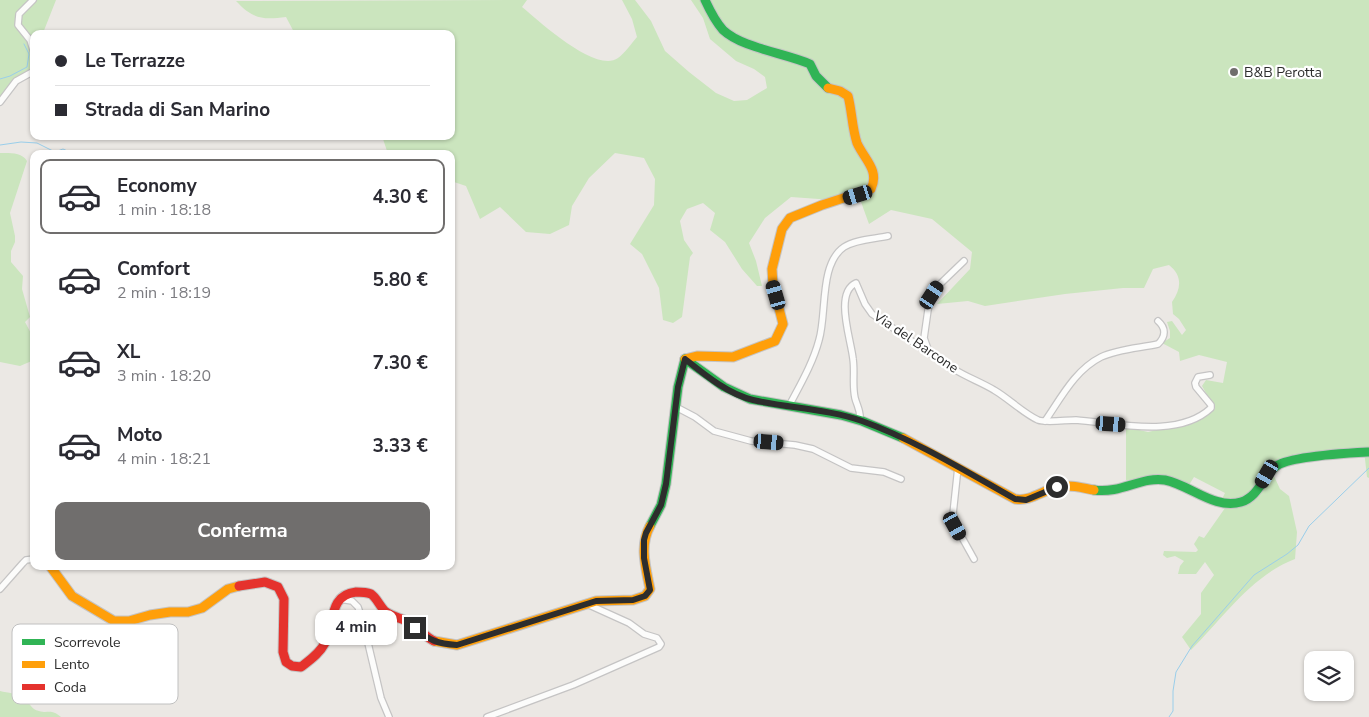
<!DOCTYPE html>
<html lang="it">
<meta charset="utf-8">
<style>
:root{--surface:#fff;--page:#f7f7f7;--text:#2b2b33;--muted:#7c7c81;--line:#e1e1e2;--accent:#706e6d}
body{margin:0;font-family:"Nunito Sans",sans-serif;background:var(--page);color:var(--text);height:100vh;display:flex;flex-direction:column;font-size:19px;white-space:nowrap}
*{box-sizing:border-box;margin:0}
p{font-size:16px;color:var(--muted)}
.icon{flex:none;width:28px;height:28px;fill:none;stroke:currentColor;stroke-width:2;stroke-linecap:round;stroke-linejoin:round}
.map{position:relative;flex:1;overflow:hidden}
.drawer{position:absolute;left:30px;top:150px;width:425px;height:420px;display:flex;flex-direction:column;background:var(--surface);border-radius:10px;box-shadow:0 1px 4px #0004}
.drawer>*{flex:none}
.hud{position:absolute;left:30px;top:30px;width:425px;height:110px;border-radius:10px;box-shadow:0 1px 4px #0004;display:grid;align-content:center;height:110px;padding:0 25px;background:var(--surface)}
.tools{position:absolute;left:1304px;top:651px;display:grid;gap:10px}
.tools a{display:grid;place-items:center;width:50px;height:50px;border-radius:10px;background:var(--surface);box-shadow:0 1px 4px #0004;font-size:25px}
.end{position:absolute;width:22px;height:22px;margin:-11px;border:6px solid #2d2d2d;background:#fff;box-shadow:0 0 0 2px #fff}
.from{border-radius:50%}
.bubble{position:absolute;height:35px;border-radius:10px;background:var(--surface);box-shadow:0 1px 4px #0004;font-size:16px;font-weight:700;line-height:35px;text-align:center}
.car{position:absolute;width:15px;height:30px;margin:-15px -8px;border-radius:6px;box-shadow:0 0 4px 1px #0007;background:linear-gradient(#222 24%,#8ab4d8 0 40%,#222 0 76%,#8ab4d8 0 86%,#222 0)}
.hud b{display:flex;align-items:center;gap:18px;height:48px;font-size:19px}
.hud b+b{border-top:1px solid var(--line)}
.hud i{width:12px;height:12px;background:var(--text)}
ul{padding:9px 0 0;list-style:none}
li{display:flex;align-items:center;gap:15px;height:75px;margin:0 10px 8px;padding:0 15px;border:2px solid transparent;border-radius:10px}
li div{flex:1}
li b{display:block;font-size:19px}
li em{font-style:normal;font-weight:700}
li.selected{border-color:var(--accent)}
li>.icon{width:45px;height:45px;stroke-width:1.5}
.button{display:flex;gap:10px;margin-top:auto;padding:10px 25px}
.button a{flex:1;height:58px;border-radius:10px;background:var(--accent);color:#fff;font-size:20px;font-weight:700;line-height:58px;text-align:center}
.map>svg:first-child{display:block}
.green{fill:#cbe5be}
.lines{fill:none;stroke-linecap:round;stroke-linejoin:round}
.stream{stroke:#9aceea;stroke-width:1}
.street-casing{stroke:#c5c4c4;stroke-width:8}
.fast-casing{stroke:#c5c4c4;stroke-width:11}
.slow-casing{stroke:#c5c4c4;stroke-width:11}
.jam-casing{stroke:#c5c4c4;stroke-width:11}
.street{stroke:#fcfcfb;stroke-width:5.5}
.fast{stroke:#30b455;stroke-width:9}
.slow{stroke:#ff9f0a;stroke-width:9}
.jam{stroke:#e5322d;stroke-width:9}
.route{stroke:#2d2d2d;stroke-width:6}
.poi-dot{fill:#706e6d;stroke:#fff;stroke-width:2}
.labels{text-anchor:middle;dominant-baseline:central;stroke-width:4.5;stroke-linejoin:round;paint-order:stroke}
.poi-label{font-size:14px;fill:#2d2d2d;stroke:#fff;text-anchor:start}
.street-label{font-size:14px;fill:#2d2d2d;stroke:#fff}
.key{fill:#fff;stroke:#c0c0c0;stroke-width:1}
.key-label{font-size:14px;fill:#2d2d2d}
</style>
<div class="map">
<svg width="1369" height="717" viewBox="0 0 1369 717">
<rect width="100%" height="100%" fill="#ebe8e4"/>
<g class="green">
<polygon points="0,0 56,0 43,33 34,34 34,69 6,90 0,97"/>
<path d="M527 0 522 7C539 21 596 74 618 58 625 53 631 44 637 37L632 19 622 0H635L651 21 665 51 689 72 716 93 734 101 747 100 767 88 765 77 754 69 736 61 710 39 703 18 691 0H1369V478L1367 477 1364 450 1329 455 1294 454 1274 476 1280 489 1289 496 1297 532 1295 559C1252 575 1223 618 1191 650L1182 637 1201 614V593L1214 575 1205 562 1196 574H1178L1180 566 1184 561 1175 556 1167 558 1163 555 1164 551 1196 552 1198 550 1194 544 1199 536 1204 538 1230 501 1222 499 1225 493 1194 477 1189 485 1147 479 1126 480V427L1148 432 1174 426 1215 409 1202 386 1206 380 1223 383 1227 362 1199 355 1180 361 1179 352 1162 343 1170 338V331L1167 322 1172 321 1182 335 1186 330 1179 319 1173 314 1172 302C1181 289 1183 276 1169 265L1153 269 1144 288H1123L1065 294 985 306 968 301 937 304 970 269 972 252 932 219 891 210 869 224 861 202 791 197 765 218 749 243 756 261 762 286H757L742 269 725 242 710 230 715 213 703 203 687 209 680 221 684 240 693 253 690 257 682 317 673 323 663 320 659 288 642 254 630 244 654 205 655 179 644 158 615 153 589 178 572 206 569 225 550 234 526 232 500 207 480 219 466 186 451 181V154H388L382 136H451V34H295L286 17C262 20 253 19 236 1Z"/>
<path d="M0 153C9 153 22 152 27 161L10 213 15 236V242L11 251V262L23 276 22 289 30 317 25 322 34 339V360L20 366 0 362Z"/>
<path d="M0 691C8 693 17 693 24 698 29 701 31 710 39 711 49 714 50 708 61 717H0Z"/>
</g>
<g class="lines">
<g class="stream">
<polyline points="0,79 10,76 27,67 29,54 24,44"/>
<polyline points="0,145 21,142 37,143 55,152 63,149 74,154"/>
<polyline points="1169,717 1173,711 1173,691 1176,672 1192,646 1254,575 1287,554 1298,545 1309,526 1369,468"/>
</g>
<defs>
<g id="street">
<polyline points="33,0 19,14 18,25 30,40 34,53"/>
<polyline points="0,102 16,81 34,71"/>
<polyline points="929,352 924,338 928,310 932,295 938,286 964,261"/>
<path d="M789 406C800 385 813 363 819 340 827 314 819 264 844 247 856 239 875 239 888 236"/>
<polyline points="676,407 695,417 714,431 751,441 795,445 813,449 851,468 884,472 901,479"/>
<path d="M860 420C861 411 857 406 855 398 852 385 855 372 853 359 851 339 834 293 856 283L865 304 872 314C900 332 926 352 954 369 966 377 981 382 994 390 1008 398 1023 413 1038 420 1046 423 1066 420 1076 420 1116 423 1178 439 1211 408V405L1196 387 1195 383 1198 377 1210 375"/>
<path d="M1045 421C1061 398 1075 370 1101 357 1118 349 1140 348 1158 344 1166 336 1166 328 1158 321"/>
<polyline points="958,467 953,514 955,525 974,559"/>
<polyline points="0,589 23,563 26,560 34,559"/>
<polyline points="339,599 352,601 358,607 363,622 381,698 389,717"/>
<polyline points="487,717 573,685 659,647 661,644 657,638 644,634 629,623 587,604"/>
</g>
<g id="fast">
<path d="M705 0C710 11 715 21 723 30 742 48 785 53 810 64L816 76 828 88"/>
<polyline points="685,359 724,387 750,399 841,415 862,421 903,438"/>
<path d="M1094 490C1121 494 1142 476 1165 480 1190 485 1215 510 1241 502 1258 497 1263 477 1275 467 1288 456 1350 453 1369 452"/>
<polyline points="650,526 661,505 666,484 678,387 685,359"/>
</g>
<g id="slow">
<path d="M685 359 697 356 733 357 775 341 783 324 773 285 772 269 782 229 790 218 822 205 871 189C880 170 864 159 857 143 852 128 852 111 848 96L840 91 828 88"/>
<path d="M903 438 1015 499C1030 502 1043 490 1058 487 1070 484 1082 488 1094 490"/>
<polyline points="50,566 72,596 114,621 129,621 150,615 170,612 188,612 202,608 228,589 239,586"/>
<path d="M434 641 457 645 596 601 633 600 645 596 650 589C646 568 639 546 650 526"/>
</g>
<path id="jam" d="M239 586 265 582 278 587 284 599 283 652 286 662 292 666 301 667C310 660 320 653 325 643 335 624 328 595 356 592 361 592 366 592 371 594 377 598 380 607 386 612 393 617 402 618 410 623 419 628 424 636 434 641"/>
</defs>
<use href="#street" class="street-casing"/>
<use href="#fast" class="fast-casing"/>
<use href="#slow" class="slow-casing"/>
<use href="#jam" class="jam-casing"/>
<use href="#street" class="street"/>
<use href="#fast" class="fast"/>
<use href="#slow" class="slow"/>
<use href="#jam" class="jam"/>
</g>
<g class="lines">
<path class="route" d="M415 628C429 640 437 644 457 645L596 601 633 600 645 596 650 590 644 558V540L646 533 661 505 666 484 678 387 685 359C705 375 728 394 753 400 788 408 828 409 862 421 915 440 965 471 1015 499L1026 500 1057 487"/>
</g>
<circle class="poi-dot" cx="1234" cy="72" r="5"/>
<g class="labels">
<g class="poi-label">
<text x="1244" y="72">B&amp;B Perotta</text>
</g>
<g class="street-label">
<text transform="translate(916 342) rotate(34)">Via del Barcone</text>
</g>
</g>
<rect x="12" y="624" width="166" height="80" rx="8" class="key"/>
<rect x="22" y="639" width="23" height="6" fill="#30b455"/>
<rect x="22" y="661" width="23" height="7" fill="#ff9f0a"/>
<rect x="22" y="684" width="23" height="6" fill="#e5322d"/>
<g class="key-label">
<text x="54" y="647">Scorrevole</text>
<text x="54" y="669">Lento</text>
<text x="54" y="692">Coda</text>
</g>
</svg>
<div class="tools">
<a><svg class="icon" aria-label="layers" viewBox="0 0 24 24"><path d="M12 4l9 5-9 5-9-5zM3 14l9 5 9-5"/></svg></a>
</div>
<i class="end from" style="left:1057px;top:487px"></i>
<i class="end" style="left:415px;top:628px"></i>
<div class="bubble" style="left:315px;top:610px;width:82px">4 min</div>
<i class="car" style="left:858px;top:195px;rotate:253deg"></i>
<i class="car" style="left:776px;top:295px;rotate:344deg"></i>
<i class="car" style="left:932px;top:295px;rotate:33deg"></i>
<i class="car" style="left:1111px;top:424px;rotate:94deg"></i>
<i class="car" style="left:769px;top:442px;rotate:95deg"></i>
<i class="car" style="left:1267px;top:474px;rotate:210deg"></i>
<i class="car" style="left:955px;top:526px;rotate:151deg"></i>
<div class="hud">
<b><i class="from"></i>Le Terrazze</b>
<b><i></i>Strada di San Marino</b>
</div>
<section class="drawer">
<ul>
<li class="selected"><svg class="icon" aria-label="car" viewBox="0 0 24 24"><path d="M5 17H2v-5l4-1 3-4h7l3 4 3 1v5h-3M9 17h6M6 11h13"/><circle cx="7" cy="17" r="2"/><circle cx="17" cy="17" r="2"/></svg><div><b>Economy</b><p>1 min · 18:18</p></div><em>4.30 €</em></li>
<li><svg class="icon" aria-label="car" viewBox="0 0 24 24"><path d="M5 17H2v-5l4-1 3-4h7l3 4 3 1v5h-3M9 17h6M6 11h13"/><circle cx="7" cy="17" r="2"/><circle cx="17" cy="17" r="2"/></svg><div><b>Comfort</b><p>2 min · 18:19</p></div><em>5.80 €</em></li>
<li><svg class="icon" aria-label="car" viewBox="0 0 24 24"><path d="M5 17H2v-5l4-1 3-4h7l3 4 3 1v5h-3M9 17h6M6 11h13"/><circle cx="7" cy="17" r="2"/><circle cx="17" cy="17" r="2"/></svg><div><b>XL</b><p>3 min · 18:20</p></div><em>7.30 €</em></li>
<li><svg class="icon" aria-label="car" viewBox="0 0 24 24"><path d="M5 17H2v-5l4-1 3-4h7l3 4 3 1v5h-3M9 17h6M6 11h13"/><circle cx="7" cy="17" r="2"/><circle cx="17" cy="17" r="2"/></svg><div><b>Moto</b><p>4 min · 18:21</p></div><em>3.33 €</em></li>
</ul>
<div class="button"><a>Conferma</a></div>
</section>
</div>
